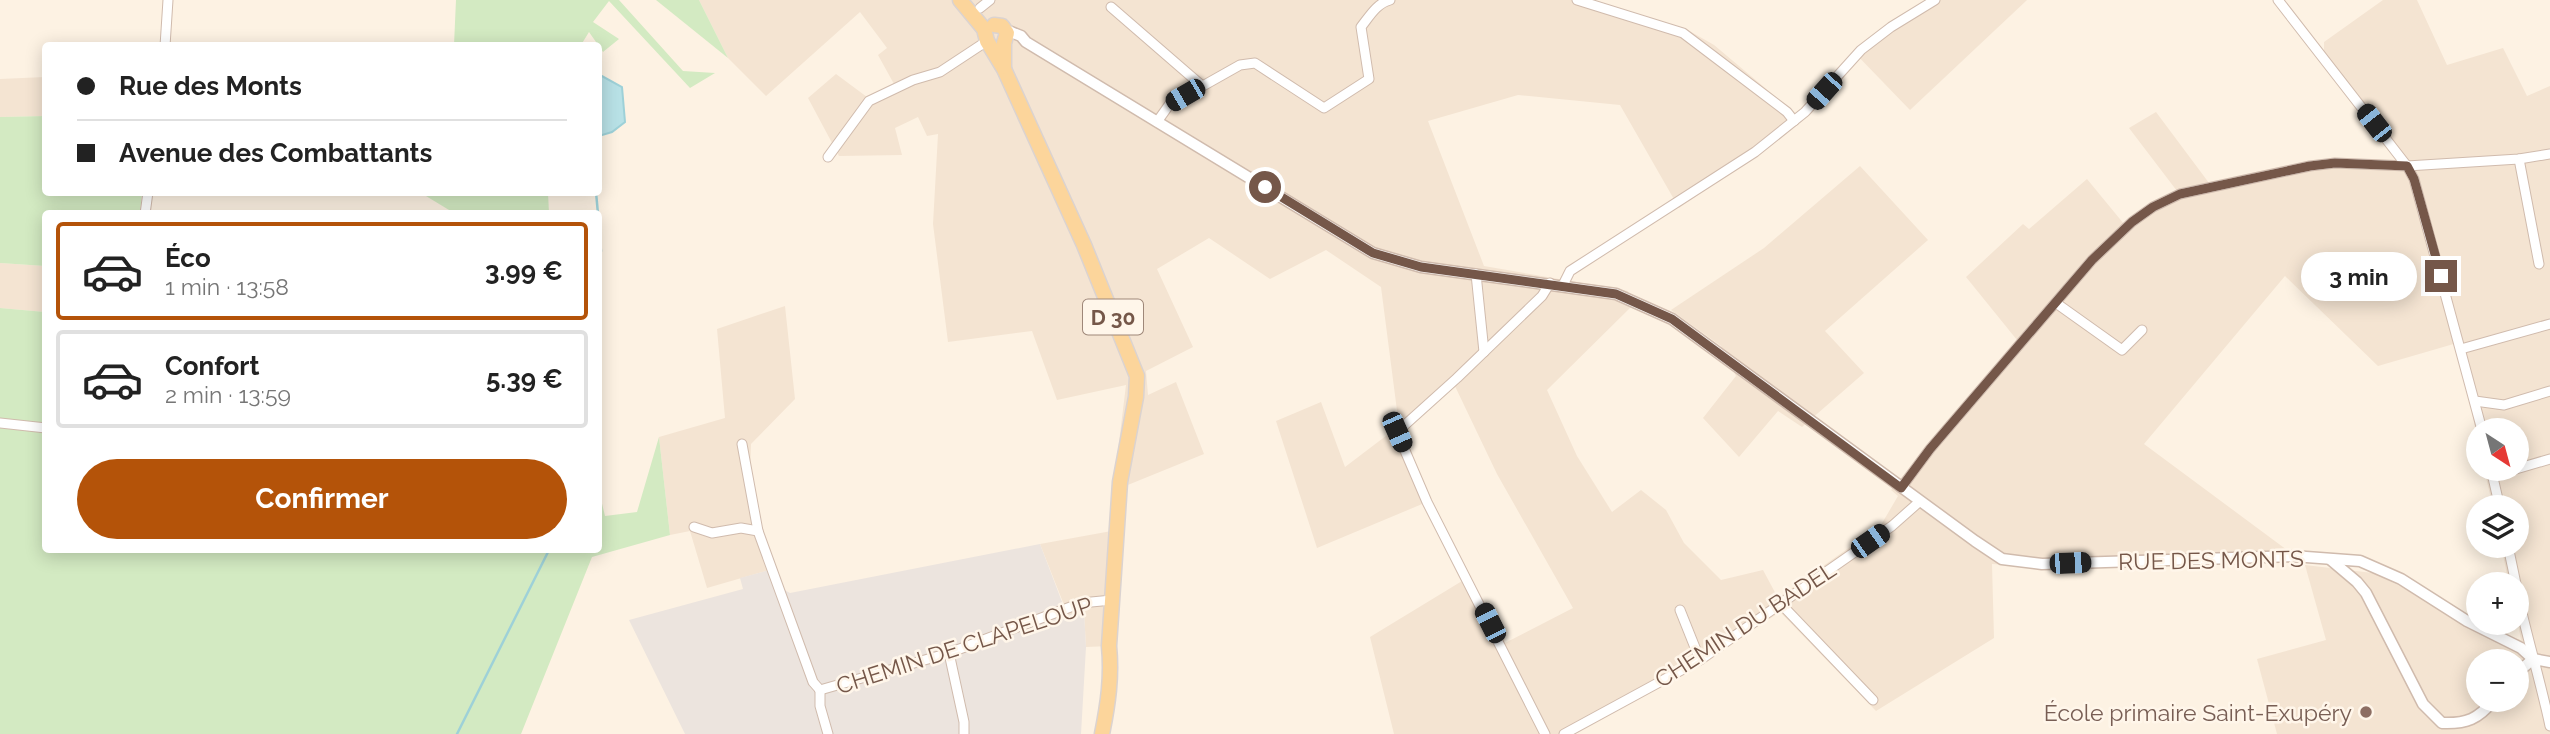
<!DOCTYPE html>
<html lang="fr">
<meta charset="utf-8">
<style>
:root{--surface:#fff;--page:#f2f2f2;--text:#222;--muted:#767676;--line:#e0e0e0;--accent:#b45309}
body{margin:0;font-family:Raleway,sans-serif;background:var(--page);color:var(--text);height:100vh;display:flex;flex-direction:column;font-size:26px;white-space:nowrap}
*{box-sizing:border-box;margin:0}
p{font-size:23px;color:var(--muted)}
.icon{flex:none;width:38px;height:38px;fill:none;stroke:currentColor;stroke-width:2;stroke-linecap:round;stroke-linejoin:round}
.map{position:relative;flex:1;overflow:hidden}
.panel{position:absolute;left:42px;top:210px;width:560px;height:343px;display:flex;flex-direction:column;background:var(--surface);border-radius:7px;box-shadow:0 4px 18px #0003}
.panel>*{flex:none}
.hud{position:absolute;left:42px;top:42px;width:560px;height:154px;border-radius:7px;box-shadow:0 4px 18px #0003;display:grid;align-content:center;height:154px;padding:0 35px;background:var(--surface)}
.needle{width:46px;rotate:144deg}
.tools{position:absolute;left:2466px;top:418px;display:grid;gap:14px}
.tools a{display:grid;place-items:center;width:63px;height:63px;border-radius:50%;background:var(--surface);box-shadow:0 4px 18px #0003;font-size:35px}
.end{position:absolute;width:32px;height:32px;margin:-16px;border:9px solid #755749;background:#fff;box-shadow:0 0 0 4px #fff}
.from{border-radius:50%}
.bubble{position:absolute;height:49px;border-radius:24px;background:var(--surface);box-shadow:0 4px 18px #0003;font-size:23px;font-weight:700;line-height:49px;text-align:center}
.car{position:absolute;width:21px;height:42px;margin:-21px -10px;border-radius:9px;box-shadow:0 0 5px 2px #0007;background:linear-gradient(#222 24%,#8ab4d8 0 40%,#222 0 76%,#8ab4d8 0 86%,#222 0)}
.hud b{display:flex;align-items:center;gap:24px;height:66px;font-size:26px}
.hud b+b{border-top:2px solid var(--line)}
.hud i{width:18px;height:18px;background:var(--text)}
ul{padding:12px 0 0;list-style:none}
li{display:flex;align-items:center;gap:21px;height:98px;margin:0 14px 10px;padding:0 21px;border:4px solid var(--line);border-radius:7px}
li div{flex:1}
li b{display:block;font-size:26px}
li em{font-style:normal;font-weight:700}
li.on{border-color:var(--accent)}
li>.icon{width:63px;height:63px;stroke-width:1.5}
.cta{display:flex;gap:14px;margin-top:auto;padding:14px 35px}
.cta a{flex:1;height:80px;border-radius:42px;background:var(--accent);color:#fff;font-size:28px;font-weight:700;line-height:80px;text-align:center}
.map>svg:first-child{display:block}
.residential{fill:#f4e4d2;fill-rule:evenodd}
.industrial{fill:#ece4de}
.green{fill:#d3eac2}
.water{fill:#b8e1e6;stroke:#9ed1d8;stroke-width:2}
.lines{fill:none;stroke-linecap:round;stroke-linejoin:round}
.stream{stroke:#9ed1d8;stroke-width:2.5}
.minor-casing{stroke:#d0bbad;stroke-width:11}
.tertiary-casing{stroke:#d0bbad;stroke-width:13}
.primary-casing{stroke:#dbd3d0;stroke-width:17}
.minor{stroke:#fff;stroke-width:9}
.tertiary{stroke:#fff;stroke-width:10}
.primary{stroke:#fcd59b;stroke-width:14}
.route{stroke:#755749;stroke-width:9}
.education-dot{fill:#8d6e63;stroke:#fff6ea;stroke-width:2.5}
.labels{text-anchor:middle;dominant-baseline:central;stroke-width:5;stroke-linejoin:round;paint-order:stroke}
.shield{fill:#fff6ea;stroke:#9e8779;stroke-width:2}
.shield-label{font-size:21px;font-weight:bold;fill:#755749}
.street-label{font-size:23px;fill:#755749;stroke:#fff6ea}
.education-label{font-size:23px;fill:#785e54;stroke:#fff6ea;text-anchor:end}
</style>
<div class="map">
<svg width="2550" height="734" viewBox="0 0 2550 734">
<rect width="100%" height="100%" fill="#fdf2e3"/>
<g class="residential">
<path d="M699 0H1588L1686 29 1714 45 1801 118 1756 155 1679 208 1620 105 1518 95 1428 121 1484 266 1628 291 1631 307 1547 390 1577 456 1612 512 1641 490 1666 510 1684 543 1721 580 1763 570 1778 598 1881 525 1898 496 1891 490 2017 340 1966 277 2023 224 2029 229 2087 179 2124 224 2177 191 2129 128 2156 112 2212 187 2310 166H2406L2324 59V42L2383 0H2417L2447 65 2503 48 2527 96 2550 86V734H2277L2257 659 2326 640 2305 565 2373 573 2495 632 2521 640 2517 618 2516 584H2509L2501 546H2516V508L2493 507 2484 469H2516V430H2478V441L2457 343 2378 366 2285 276 2144 444 2287 550 2279 560 2039 567 1992 564 1994 638 1876 711 1780 612 1700 664 1565 734H1394L1370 637 1467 578 1501 645 1573 608 1497 474 1453 382 1397 432 1427 502 1317 548 1276 421 1321 402 1345 467 1399 426 1381 287 1326 250 1270 279 1209 238 1157 269 1193 347 1146 371 1148 395 1176 382 1204 454 1113 491 1126 385 1057 400 1032 331 948 342 933 224 938 134 927 136 918 117 895 128 902 155 839 156 808 98 836 74 867 97 894 84 878 55 887 48 860 12 766 96 728 58ZM2478 662H2516V700H2478Z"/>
<polygon points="1928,0 2027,0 1910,110 1853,51"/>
<polygon points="45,77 45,116 0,117 0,79"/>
<polygon points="1860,166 1928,240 1825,331 1864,373 1802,427 1778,411 1739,457 1703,418 1736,376 1721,346 1671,310 1764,248"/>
<polygon points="0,263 45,266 45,312 0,308"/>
<polygon points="785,306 795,399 751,444 750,473 761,531 773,569 707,588 690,531 670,535 659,437 725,418 717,329"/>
<polygon points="1117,530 1109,646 1086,647 1084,611 1068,615 1040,544"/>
</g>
<polygon class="industrial" points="1040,544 1067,615 1084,610 1086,647 1081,734 685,734 629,620 743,589 740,578 773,569 781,588 790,593"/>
<g class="green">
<polygon points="456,0 619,0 683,71 715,73 690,88 609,1 593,22 619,39 603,52 589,32 581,45 454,45"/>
<polygon points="656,0 699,0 728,58"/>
<polygon points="45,116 46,192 142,193 140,213 46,214 45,266 0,263 0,117"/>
<polygon points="421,193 548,193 549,213 454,213"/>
<polygon points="0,308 45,312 46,550 598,550 599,491 605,516 637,512 659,437 670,535 592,557 521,734 0,734"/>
</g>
<polygon class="water" points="600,75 622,87 625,122 612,132 599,136"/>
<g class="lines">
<g class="stream">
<polyline points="596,192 598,214"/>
<polyline points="598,216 601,251 598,255"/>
<polyline points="457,734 549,550"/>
</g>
<defs>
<g id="minor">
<polyline points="1577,0 1683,33 1787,112 1794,121"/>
<polyline points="2278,0 2407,166 2414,179 2482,430"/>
<polyline points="1111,7 1201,85"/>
<polyline points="980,8 990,0"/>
<polyline points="165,46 168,0"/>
<path d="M1157 122 1169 105 1240 65 1255 63 1324 108 1369 79 1361 27C1369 17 1377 3 1390 0"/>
<polyline points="828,157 869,101 913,80 940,72 987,41"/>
<polyline points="2519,159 2539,264"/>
<polyline points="145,214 148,192"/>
<polyline points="1476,274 1484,352"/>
<polyline points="1563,285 1570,271 1755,152 1805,112 1861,50 1891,27 1935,0"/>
<polyline points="2056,303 2122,350 2142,330"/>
<polyline points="2461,349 2550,324"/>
<polyline points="2475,401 2504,405 2550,391"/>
<polyline points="0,423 46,428"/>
<polyline points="742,444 758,531 813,682 820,690"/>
<polyline points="2491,469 2500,508"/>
<polyline points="2516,469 2550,459"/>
<polyline points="2493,475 2515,469"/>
<polyline points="1901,488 1930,449 2092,260 2132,222 2153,207 2180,194 2310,166 2335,163 2407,166 2519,159 2550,154"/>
<polyline points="694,527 712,533 741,528 758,531"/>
<polyline points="2508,546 2516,584"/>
<path d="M2516 587C2526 634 2540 679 2550 726"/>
<polyline points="1781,604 1873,700"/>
<polyline points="1680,610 1700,660"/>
<polyline points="949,653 964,722 964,734"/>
<polyline points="820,690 949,653 1081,603 1112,600"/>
<polyline points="820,690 820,706 828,734"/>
<polyline points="1545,734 1427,502 1397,432 1457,378 1542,296 1550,283"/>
<polyline points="1564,734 1700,660 1892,526 1919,502"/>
</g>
<g id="tertiary">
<polyline points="1006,30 1021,36 1026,42 1373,253 1421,267 1616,294 1672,319 1975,541 2002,559 2042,564 2293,556 2360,561 2401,579 2467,621 2521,648 2533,659"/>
<path d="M2331 560 2357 582 2366 593 2423 704 2442 723C2467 724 2478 719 2494 700"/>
<polyline points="2533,659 2550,662"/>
<polyline points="2516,674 2533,659"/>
</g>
<g id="primary">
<path d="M960 0 984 29 987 41 1004 69 1084 245 1137 376 1136 397 1120 482 1109 646C1112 677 1108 704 1102 734"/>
<polyline points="994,25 1002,26 1007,33 1004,43 1004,67"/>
</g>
</defs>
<use href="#minor" class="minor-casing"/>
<use href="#tertiary" class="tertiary-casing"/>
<use href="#primary" class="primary-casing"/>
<use href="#minor" class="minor"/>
<use href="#tertiary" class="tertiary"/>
<use href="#primary" class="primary"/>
</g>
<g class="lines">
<polyline class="route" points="1265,187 1373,253 1421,267 1616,294 1672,319 1901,488 1930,449 2092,260 2132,222 2153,207 2180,194 2310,166 2335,163 2407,166 2414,179 2441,276"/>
</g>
<circle class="education-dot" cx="2366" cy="712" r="7"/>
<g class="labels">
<rect class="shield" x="1083" y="299.5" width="60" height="35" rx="5"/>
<g class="shield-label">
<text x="1113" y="317">D 30</text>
</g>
<g class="street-label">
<text transform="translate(2211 560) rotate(-1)">RUE DES MONTS</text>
<text transform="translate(1745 624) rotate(-33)">CHEMIN DU BADEL</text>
<text transform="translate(964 645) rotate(-18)">CHEMIN DE CLAPELOUP</text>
</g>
<g class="education-label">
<text x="2352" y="712">École primaire Saint-Exupéry</text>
</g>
</g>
</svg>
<div class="tools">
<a><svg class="needle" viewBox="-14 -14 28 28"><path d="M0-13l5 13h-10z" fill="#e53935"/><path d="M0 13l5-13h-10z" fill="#767676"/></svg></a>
<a><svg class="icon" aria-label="layers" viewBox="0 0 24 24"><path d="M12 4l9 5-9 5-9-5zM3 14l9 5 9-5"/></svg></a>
<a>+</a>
<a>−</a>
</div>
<i class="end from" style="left:1265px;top:187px"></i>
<i class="end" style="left:2441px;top:276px"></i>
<div class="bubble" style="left:2301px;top:252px;width:116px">3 min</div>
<i class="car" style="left:1824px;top:91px;rotate:222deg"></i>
<i class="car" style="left:1185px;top:95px;rotate:240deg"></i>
<i class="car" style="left:2374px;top:123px;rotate:322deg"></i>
<i class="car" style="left:1397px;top:432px;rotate:156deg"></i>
<i class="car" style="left:1870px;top:541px;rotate:55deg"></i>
<i class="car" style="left:2070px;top:563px;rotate:88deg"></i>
<i class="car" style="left:1490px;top:623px;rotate:333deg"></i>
<div class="hud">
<b><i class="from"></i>Rue des Monts</b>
<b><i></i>Avenue des Combattants</b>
</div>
<section class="panel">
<ul>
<li class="on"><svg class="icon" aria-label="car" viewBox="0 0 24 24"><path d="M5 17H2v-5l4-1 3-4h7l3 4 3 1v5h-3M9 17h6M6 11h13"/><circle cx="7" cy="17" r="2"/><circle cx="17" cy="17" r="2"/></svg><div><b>Éco</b><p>1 min · 13:58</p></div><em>3.99 €</em></li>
<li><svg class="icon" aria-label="car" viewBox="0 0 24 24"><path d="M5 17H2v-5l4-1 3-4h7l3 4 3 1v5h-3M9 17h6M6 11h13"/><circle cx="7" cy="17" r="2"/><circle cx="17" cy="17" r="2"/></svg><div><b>Confort</b><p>2 min · 13:59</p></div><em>5.39 €</em></li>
</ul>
<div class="cta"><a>Confirmer</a></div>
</section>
</div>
